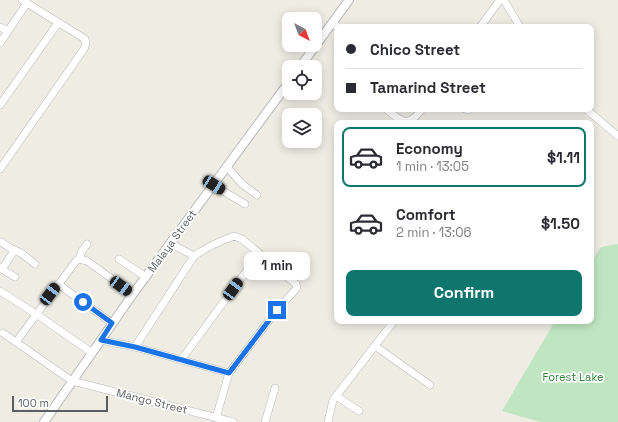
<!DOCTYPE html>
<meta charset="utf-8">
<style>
:root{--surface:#fff;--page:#f7f7f7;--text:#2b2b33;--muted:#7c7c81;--line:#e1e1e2;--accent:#0f766e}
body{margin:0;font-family:"Space Grotesk",sans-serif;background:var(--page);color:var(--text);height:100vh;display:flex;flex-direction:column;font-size:15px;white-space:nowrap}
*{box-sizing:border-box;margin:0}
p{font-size:13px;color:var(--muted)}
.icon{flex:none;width:22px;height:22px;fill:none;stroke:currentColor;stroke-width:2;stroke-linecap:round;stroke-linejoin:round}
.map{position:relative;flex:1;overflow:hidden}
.details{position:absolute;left:334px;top:120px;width:260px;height:204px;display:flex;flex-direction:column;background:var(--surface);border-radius:8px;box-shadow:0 2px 10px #0003}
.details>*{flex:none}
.banner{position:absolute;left:334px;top:24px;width:260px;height:88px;border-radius:8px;box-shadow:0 2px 10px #0003;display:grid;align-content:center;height:88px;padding:0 12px;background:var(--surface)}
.needle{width:26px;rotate:139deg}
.buttons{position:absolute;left:282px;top:12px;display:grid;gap:8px}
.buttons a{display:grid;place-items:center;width:40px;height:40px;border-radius:8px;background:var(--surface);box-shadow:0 2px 10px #0003;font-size:20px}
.scale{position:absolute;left:12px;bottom:10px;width:96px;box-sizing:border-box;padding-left:4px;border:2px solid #5b5f64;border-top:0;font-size:11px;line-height:14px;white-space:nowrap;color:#5b5f64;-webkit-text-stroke:3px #fff;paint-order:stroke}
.end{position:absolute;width:18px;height:18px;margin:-9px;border:5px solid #1a73e8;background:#fff;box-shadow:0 0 0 2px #fff}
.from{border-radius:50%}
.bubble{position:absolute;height:28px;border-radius:8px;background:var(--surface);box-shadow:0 2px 10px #0003;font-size:13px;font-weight:600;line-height:28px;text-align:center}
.car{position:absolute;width:12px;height:24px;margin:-12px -6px;border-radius:5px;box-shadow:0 0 3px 1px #0007;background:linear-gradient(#222 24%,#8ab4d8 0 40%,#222 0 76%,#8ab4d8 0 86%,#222 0)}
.banner b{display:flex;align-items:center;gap:14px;height:38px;font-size:15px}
.banner b+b{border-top:1px solid var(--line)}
.banner i{width:10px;height:10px;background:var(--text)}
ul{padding:7px 0 0;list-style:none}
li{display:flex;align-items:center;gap:12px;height:60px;margin:0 8px 6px;padding:0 4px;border:2px solid transparent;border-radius:8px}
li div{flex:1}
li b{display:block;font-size:15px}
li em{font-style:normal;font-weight:600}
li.selected{border-color:var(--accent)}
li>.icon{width:36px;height:36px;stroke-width:1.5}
.action{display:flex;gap:8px;margin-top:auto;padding:8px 12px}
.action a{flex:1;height:46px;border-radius:8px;background:var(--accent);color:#fff;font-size:16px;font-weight:600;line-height:46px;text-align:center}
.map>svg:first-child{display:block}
.green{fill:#bfe6c1}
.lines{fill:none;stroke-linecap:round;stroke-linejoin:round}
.minor-casing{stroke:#b6b9bd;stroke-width:8}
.tertiary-casing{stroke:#b6b9bd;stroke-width:10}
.minor{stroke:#fff;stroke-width:7}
.tertiary{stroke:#fff;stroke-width:8}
.route{stroke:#1a73e8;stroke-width:5}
.labels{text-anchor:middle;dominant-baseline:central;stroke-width:3.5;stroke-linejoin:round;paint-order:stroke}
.street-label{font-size:11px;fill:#5b5f64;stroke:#fff}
.park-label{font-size:11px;fill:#33833b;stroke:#fff}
</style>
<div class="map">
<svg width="618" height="422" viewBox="0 0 618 422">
<rect width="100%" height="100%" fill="#eeece3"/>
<polygon class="green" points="618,244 618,422 541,422 502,411 555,321 591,321 591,263 601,247"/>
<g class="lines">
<defs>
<g id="minor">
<polyline points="504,0 520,27"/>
<polyline points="332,23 338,27"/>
<polyline points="0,27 8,31"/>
<polyline points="480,27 500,0"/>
<polyline points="0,43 27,3"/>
<polyline points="0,105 58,23"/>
<path d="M386 109C403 122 407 129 422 109"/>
<polyline points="465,109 468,110 469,109"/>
<polyline points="586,109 618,136"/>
<polyline points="227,167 242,184 257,195"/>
<polyline points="0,169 84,49 86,44 85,39 77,34 22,0"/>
<polyline points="213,185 245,204"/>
<polyline points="1,242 10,248 21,253 35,264"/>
<polyline points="170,243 194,256"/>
<polyline points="79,259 82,251 87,244"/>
<polyline points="119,259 146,277"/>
<polyline points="0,268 15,277"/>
<polyline points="2,269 14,251"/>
<polyline points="58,284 112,323"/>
<polyline points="0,291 36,314 91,352"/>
<polyline points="3,333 72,381 233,422"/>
<polyline points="101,340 135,347 229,373"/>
<polyline points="16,342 76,261 79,259 87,261 133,294"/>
<polyline points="375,346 430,385"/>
<path d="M135 347 194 256C207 247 220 241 234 236L242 239 296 284 297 288 277 310 229 373 216 418"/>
<polyline points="181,360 259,254"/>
<polyline points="336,396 359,411"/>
<polyline points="265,422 275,388"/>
<polyline points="328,422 333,400 394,321"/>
</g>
<g id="tertiary">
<polyline points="300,67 349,0"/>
<polyline points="44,422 133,294 289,82"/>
</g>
</defs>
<use href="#minor" class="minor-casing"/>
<use href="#tertiary" class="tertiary-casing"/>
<use href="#minor" class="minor"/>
<use href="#tertiary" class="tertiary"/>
</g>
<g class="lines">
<polyline class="route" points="83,302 112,323 101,340 135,347 229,373 277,310"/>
</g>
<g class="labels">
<g class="street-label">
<text transform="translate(172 241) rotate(-54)">Malaya Street</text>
<text transform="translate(152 401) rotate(14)">Mango Street</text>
</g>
<g class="park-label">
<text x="573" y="377">Forest Lake</text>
</g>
</g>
</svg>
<div class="buttons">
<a><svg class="needle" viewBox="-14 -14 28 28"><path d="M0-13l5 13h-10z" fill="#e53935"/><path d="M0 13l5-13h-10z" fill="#7c7c81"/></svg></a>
<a><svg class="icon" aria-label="locate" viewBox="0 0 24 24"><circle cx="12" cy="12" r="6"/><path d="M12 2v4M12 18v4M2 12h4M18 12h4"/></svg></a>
<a><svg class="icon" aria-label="layers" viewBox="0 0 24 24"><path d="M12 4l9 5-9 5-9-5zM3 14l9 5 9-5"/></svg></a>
</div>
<div class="scale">100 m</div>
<i class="end from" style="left:83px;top:302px"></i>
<i class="end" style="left:277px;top:310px"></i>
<div class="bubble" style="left:244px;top:252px;width:66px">1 min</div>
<i class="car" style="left:214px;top:185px;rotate:122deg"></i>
<i class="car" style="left:121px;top:286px;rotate:126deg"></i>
<i class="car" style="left:233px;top:289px;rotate:36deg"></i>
<i class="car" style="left:50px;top:294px;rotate:37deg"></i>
<div class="banner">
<b><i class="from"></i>Chico Street</b>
<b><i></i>Tamarind Street</b>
</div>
<section class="details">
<ul>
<li class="selected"><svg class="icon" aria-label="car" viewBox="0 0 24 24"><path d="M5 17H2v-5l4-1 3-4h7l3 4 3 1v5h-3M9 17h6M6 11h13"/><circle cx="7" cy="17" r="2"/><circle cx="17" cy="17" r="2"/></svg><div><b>Economy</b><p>1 min · 13:05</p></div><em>$1.11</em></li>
<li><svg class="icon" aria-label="car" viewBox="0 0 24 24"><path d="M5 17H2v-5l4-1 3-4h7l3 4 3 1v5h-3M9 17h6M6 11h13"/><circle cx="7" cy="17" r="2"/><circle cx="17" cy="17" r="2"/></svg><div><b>Comfort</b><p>2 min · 13:06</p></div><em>$1.50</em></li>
</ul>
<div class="action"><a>Confirm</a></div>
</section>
</div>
